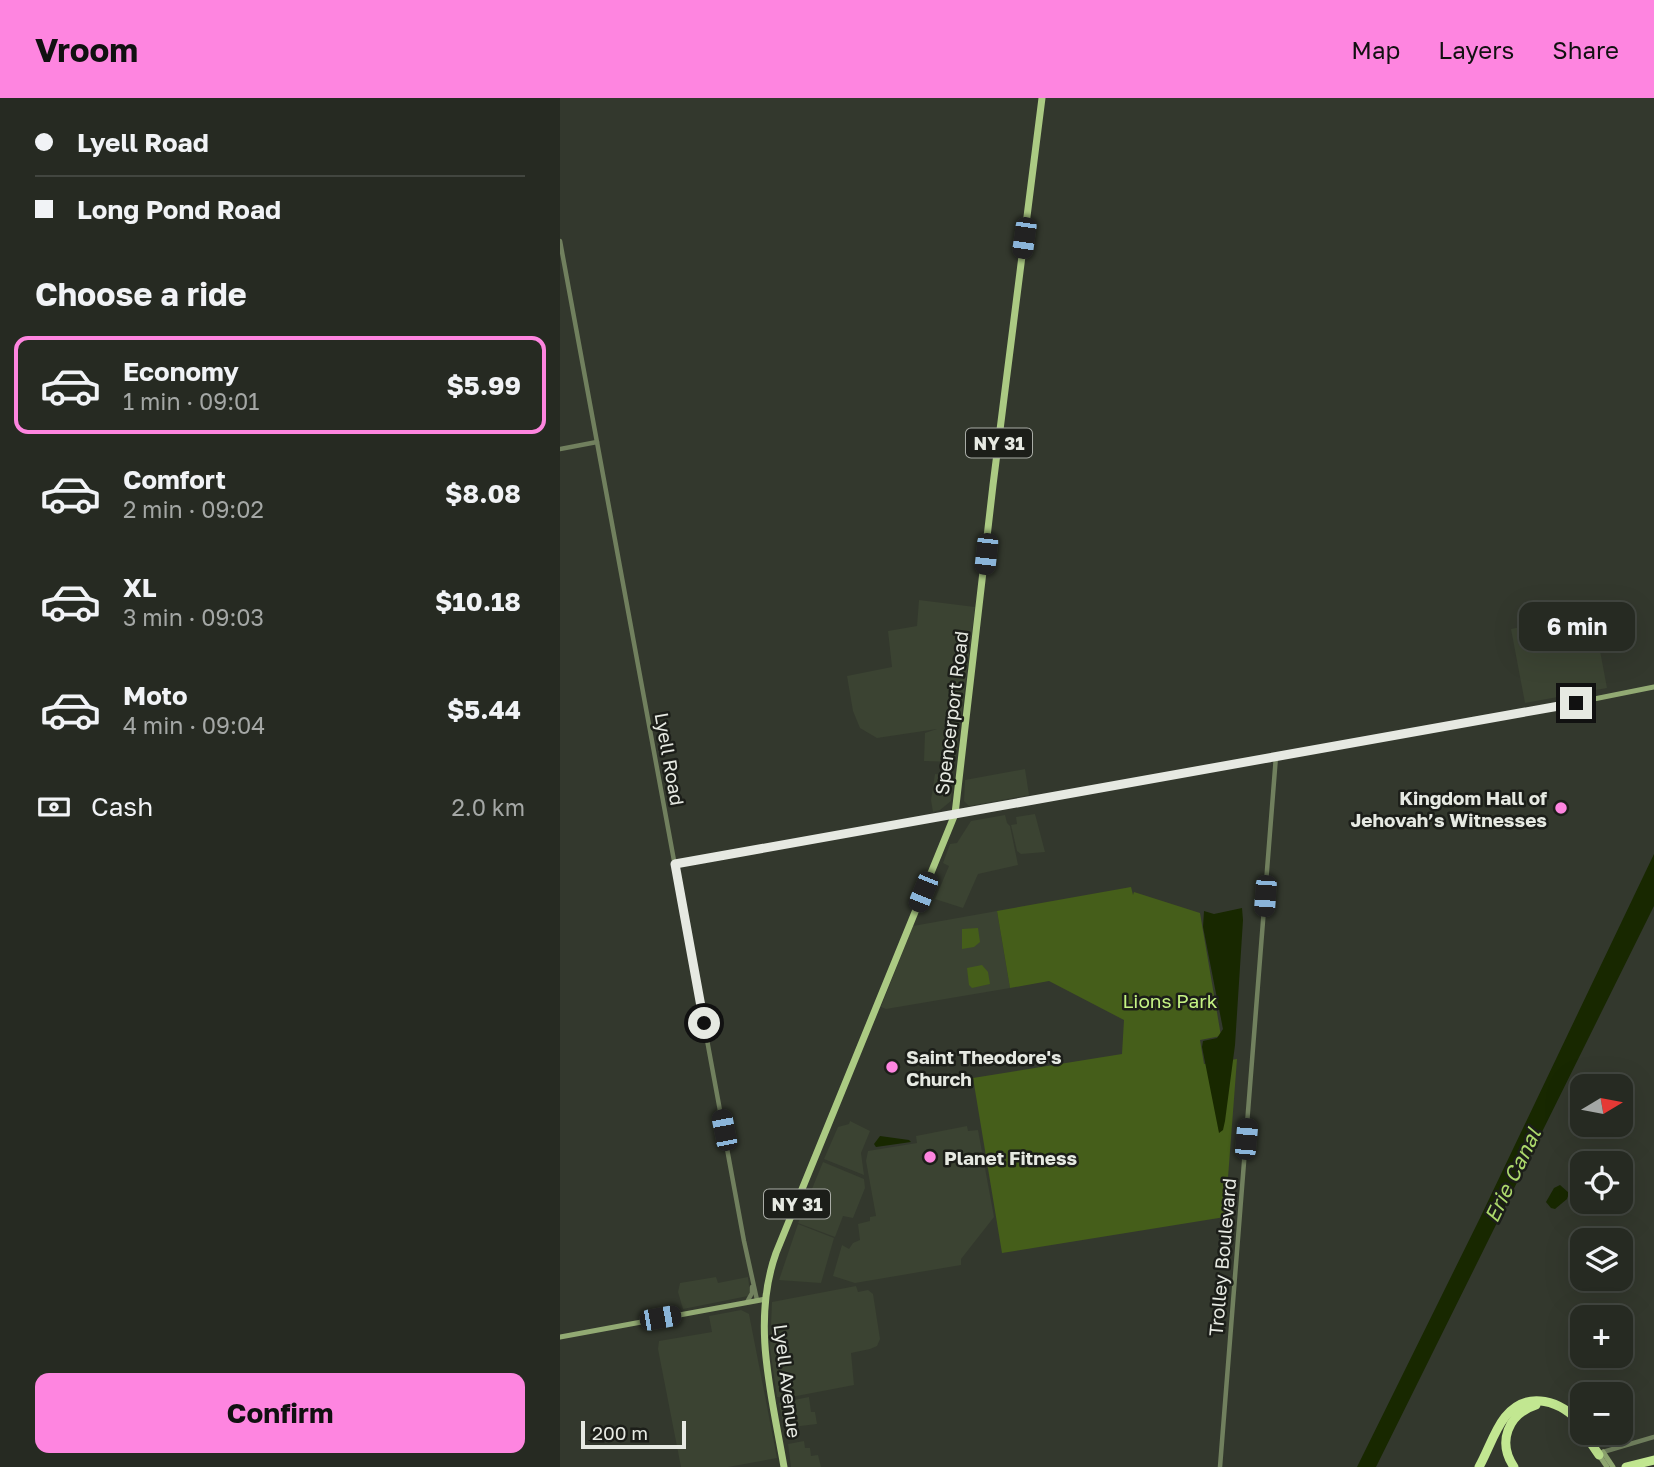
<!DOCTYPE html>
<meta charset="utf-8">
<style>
:root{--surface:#262a22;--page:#2e322a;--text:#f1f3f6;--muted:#a4a7a5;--line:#424640;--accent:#fe85e0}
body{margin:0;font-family:"Golos Text",sans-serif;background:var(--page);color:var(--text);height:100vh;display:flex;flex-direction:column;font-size:26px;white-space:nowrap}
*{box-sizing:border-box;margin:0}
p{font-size:23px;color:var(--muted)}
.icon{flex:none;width:38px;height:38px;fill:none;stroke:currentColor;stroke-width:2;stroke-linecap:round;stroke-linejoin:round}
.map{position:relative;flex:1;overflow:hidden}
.drawer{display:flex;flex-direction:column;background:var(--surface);width:560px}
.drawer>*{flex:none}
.guide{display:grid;align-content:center;height:154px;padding:0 35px;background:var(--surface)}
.needle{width:46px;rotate:80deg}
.fabs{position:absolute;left:1010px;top:976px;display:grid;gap:14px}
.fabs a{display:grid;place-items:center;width:63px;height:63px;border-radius:14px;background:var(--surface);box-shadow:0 7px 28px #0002,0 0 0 2px var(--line);font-size:35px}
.scale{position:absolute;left:21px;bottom:18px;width:105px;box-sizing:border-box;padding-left:7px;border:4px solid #e6e9e2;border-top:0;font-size:19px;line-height:24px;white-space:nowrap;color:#e6e9e2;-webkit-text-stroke:5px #1c1e19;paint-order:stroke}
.end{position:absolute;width:32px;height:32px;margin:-16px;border:9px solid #e6e9e2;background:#111;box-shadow:0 0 0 4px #111}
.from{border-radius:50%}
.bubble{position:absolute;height:49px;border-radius:14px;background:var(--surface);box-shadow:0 7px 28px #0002,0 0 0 2px var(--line);font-size:23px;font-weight:700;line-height:49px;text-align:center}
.car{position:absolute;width:21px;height:42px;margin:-21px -10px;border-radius:9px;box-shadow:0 0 5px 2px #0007;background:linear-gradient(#222 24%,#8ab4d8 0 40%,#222 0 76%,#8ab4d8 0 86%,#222 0)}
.guide b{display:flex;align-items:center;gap:24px;height:66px;font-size:26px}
.guide b+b{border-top:2px solid var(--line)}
.guide i{width:18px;height:18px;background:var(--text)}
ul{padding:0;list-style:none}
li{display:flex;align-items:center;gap:21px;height:98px;margin:0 14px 10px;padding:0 21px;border:4px solid transparent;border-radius:14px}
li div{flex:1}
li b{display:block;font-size:26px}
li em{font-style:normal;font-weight:700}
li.current{border-color:var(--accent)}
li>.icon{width:63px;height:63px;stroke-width:1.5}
h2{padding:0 35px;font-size:32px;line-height:84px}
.pay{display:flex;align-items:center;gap:18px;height:77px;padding:0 35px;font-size:26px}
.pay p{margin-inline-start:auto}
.button{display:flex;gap:14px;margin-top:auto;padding:14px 35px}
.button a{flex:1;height:80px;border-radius:14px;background:var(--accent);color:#111;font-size:28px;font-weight:700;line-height:80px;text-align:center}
header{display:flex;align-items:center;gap:42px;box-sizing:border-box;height:98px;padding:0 35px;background:var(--accent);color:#111}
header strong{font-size:33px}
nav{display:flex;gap:38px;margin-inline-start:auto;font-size:24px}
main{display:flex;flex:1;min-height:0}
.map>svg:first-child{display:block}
.built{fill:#3b4332}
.green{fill:#455e1a}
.water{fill:#182800}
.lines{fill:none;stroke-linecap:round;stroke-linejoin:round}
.tertiary{stroke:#71805e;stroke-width:4.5}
.secondary{stroke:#92aa73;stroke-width:5}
.primary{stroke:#abca83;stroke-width:7}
.motorway{stroke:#c2e791;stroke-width:9}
.route{stroke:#e6e9e2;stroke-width:9}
.poi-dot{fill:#fe85e0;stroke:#1c1e19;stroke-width:2.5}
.labels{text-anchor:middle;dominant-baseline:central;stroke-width:5;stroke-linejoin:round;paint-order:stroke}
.shield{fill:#1c1e19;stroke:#a9aca6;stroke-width:2}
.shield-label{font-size:18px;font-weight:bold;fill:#e6e9e2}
.street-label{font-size:19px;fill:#e6e9e2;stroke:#1c1e19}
.poi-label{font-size:19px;font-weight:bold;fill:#e6e9e2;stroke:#1c1e19;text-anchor:start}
.park-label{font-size:19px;fill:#c5f384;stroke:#1c1e19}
.water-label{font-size:21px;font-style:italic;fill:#acd96b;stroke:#1c1e19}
</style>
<header>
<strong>Vroom</strong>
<nav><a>Map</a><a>Layers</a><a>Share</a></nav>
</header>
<main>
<section class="drawer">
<div class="guide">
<b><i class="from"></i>Lyell Road</b>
<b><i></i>Long Pond Road</b>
</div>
<h2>Choose a ride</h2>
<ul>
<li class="current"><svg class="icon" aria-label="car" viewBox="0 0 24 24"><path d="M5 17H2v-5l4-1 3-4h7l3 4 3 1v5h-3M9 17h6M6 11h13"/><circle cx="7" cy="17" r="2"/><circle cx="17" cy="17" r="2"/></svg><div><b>Economy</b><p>1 min · 09:01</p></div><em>$5.99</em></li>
<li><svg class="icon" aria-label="car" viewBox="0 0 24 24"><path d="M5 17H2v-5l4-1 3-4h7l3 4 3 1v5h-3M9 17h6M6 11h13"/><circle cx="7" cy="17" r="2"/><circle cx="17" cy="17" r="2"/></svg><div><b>Comfort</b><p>2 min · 09:02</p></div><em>$8.08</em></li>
<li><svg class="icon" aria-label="car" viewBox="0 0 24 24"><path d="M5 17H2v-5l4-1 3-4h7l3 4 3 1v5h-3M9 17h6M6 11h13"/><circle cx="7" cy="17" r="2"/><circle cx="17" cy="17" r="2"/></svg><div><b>XL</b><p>3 min · 09:03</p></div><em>$10.18</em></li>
<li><svg class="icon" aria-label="car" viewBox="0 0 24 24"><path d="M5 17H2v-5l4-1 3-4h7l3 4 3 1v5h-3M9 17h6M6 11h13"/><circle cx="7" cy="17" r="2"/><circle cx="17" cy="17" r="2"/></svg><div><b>Moto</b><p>4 min · 09:04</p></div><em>$5.44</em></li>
</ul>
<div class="pay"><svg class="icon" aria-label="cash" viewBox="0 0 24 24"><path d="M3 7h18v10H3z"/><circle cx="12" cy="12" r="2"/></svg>Cash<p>2.0 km</p></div>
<div class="button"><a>Confirm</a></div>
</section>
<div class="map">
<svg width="1094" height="1369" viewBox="0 0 1094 1369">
<rect width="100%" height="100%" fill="#33382d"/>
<g class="built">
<polygon points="359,502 415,509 400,629 381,630 399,633 395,664 364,663 365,635 377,631 317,640 300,630 293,613 287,578 332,569 328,533 357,528"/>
<polygon points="1033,515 1047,590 965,605 951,531"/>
<polygon points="465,671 469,697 409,708 404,703 405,682"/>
<polygon points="375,676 393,678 391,703 380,712 373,714 371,702"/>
<polygon points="475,716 485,754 461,756 457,753 451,727 457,726 456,719"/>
<polygon points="445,717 447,725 450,728 458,767 418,776 403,810 375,801 389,768 383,765 390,746 397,745 411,723"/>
<polygon points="437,813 450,890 326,911 321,909 353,828"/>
<polygon points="290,1023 310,1033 301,1055 304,1077 264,1061 278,1029 289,1026"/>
<polygon points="407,1028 408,1033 418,1032 434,1119 401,1161 401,1167 295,1185 273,1178 282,1147 289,1151 293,1145 300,1142 298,1126 310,1123 310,1119 316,1118 306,1063 308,1053 357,1045 356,1038"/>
<polygon points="263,1064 304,1081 305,1090 293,1120 283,1118 275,1139 238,1125"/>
<polygon points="238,1126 274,1140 261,1185 219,1182"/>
<polygon points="156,1179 158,1185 188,1179 190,1194 188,1198 123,1211 118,1194 120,1185"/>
<polygon points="296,1188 298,1194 308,1192 313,1196 320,1241 317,1248 310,1251 291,1255 294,1287 226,1300 217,1299 210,1250 212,1204"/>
<polygon points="181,1212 189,1216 217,1360 168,1369 121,1369 98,1251 99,1243 152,1234 149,1218"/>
<polygon points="249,1299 251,1314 255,1314 257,1326 224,1330 219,1305"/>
<polygon points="244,1343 245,1350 250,1350 251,1358 258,1357 261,1369 231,1369 228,1346"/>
</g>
<g class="green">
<polygon points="571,789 573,797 574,794 640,815 661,938 640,942 644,966 677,961 665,1119 442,1155 413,980 562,956 564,922 489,883 450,890 437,813"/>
<polygon points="418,830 420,844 414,849 402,851 402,831"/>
<polygon points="422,867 428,874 430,886 412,890 409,887 407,870"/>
</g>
<g class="water">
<polygon points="1094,756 1094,808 816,1369 797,1369 920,1120"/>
<polygon points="682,810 683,822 675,947 665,1023 663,1032 659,1035 642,949 643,943 657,940 663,931 643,829 644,813 654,816"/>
<polygon points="320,1038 349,1042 351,1044 316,1049 314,1046"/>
<polygon points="1000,1087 1009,1095 1007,1101 995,1111 991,1110 986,1104 994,1090"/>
</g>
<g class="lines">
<g class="tertiary">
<polyline points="0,143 184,1143 197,1202"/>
<polyline points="0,351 37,344"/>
<polyline points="115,766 394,716"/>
<polyline points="187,1204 192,1195 192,1189"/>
<polyline points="1043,1354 1094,1339"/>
<polyline points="660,1369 716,658"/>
</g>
<g class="secondary">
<polyline points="395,716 964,615 1094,589"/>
<polyline points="0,1239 206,1201"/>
<polyline points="1043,1354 1053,1369"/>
<polyline points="1039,1357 1047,1369"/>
</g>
<path class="primary" d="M224 1369C212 1298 191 1225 216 1155L395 716 433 387 482 0"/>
<g class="motorway">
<polyline points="1024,1335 1039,1357"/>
<path d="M919 1369C928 1353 934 1333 945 1319 968 1291 1002 1303 1022 1327"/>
<path d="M954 1369C937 1344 948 1316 976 1307"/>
<polyline points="1066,1369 1094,1362"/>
</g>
</g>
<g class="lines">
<polyline class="route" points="144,925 115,766 1016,605"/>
</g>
<g class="poi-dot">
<circle cx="1001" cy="710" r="7"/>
<circle cx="332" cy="969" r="7"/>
<circle cx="370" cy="1059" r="7"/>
</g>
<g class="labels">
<g class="shield">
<rect x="406" y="330.5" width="66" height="29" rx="5"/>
<rect x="204" y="1091.5" width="66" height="29" rx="5"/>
</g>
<g class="shield-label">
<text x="439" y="345">NY 31</text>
<text x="237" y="1106">NY 31</text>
</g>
<g class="street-label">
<text transform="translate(391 615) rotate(-83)">Spencerport Road</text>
<text transform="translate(110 661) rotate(80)">Lyell Road</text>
<text transform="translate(662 1159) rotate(-85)">Trolley Boulevard</text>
<text transform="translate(228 1283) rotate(83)">Lyell Avenue</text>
</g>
<g class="poi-label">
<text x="987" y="699" text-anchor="end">Kingdom Hall of<tspan x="987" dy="22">Jehovah’s Witnesses</tspan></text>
<text x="346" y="958">Saint Theodore's<tspan x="346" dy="22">Church</tspan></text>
<text x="384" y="1059">Planet Fitness</text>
</g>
<g class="park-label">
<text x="610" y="902">Lions Park</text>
</g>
<g class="water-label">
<text transform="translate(952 1077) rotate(-64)">Erie Canal</text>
</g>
</g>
</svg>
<div class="fabs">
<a><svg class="needle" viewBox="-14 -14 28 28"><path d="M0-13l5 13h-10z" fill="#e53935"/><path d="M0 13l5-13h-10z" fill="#a4a7a5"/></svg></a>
<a><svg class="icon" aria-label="locate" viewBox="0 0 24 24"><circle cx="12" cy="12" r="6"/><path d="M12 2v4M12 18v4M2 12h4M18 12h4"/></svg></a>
<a><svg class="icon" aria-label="layers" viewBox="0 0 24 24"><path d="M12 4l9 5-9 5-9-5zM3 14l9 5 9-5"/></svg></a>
<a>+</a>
<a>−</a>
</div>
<div class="scale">200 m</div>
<i class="end from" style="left:144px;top:925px"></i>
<i class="end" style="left:1016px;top:605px"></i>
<div class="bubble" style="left:959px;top:504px;width:116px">6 min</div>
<i class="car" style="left:464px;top:140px;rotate:188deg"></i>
<i class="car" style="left:426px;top:456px;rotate:186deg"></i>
<i class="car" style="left:363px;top:794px;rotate:202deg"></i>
<i class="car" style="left:705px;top:798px;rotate:184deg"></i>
<i class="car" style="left:164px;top:1032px;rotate:349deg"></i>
<i class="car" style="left:686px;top:1041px;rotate:5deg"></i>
<i class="car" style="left:100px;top:1220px;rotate:80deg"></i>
</div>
</main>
